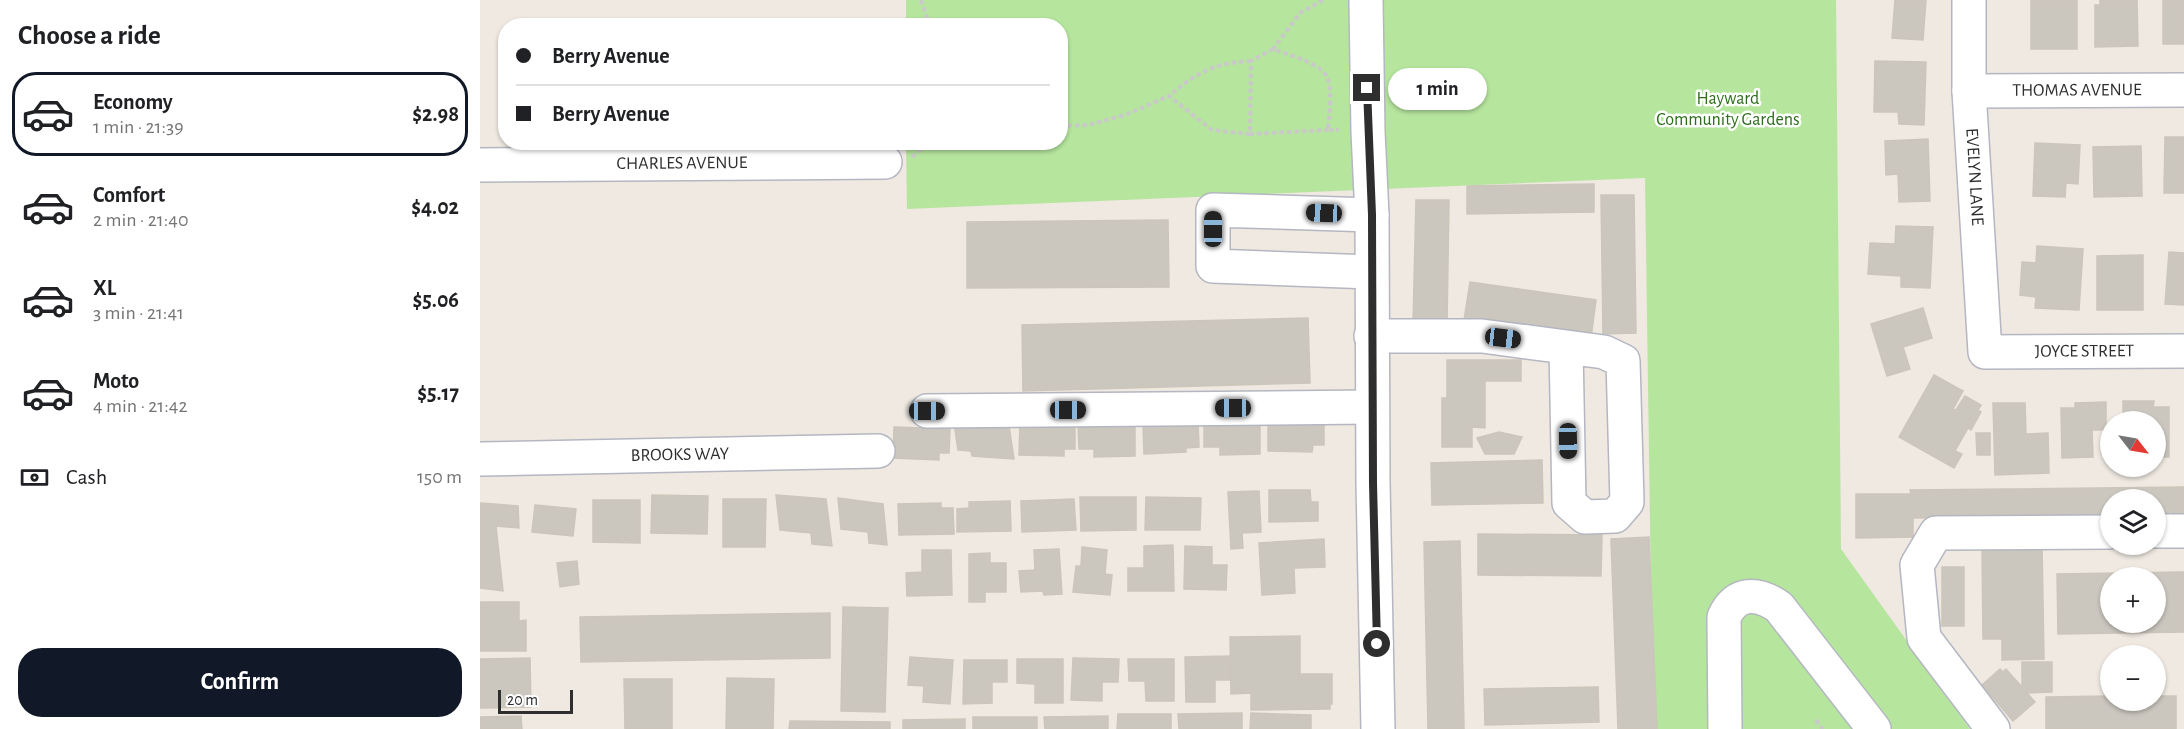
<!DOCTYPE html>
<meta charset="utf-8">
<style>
:root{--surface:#fff;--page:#f2f2f2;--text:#202124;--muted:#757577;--line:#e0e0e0;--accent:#111827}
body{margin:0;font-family:"Alegreya Sans",sans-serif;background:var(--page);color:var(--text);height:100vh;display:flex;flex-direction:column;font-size:22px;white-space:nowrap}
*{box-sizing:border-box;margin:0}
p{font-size:20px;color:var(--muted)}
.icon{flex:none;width:33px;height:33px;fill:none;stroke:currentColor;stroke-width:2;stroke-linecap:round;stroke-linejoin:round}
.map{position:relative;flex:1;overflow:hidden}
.details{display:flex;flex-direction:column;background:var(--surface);width:480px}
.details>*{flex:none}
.guide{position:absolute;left:18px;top:18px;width:570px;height:132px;border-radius:24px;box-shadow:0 2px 4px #0004;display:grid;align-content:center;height:132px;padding:0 18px;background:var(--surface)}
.needle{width:39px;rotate:121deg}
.buttons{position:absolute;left:1620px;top:411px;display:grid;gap:12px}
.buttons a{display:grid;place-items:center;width:66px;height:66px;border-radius:50%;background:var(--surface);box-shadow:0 2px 4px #0004;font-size:30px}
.scale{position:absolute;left:18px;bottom:15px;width:75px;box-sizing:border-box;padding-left:6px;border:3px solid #2e2e2e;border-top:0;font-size:16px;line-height:21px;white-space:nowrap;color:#2e2e2e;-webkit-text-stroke:4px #fff;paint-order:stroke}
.end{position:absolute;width:27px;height:27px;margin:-14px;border:8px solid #2e2e2e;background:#fff;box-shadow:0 0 0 3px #fff}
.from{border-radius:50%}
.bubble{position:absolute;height:42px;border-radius:21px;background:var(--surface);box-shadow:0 2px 4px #0004;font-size:20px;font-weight:700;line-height:42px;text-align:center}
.car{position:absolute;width:18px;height:36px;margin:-18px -9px;border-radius:8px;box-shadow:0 0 4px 2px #0007;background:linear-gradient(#222 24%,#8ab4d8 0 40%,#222 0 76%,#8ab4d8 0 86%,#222 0)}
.guide b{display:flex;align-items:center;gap:21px;height:57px;font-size:22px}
.guide b+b{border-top:2px solid var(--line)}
.guide i{width:15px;height:15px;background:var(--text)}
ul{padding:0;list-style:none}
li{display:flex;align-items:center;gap:18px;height:84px;margin:0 12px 9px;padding:0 6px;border:3px solid transparent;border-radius:24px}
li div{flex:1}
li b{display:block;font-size:22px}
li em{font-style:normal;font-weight:700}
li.selected{border-color:var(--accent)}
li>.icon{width:54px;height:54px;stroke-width:1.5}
h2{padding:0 18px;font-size:27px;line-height:72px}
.pay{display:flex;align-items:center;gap:15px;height:66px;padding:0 18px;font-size:22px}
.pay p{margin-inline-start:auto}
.action{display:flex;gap:12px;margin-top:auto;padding:12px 18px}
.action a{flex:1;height:69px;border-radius:24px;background:var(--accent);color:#fff;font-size:24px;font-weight:700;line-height:69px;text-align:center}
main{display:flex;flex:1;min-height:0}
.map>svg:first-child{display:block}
.green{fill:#b6e59e}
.building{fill:#cbc7bf;stroke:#cbc5ba;stroke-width:1.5;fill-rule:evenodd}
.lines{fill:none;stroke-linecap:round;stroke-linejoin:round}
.minor-casing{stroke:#b4b7c1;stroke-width:36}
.path{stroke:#c9c9c9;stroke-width:4;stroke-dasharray:4.5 3;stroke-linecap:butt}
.minor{stroke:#fff;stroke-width:33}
.route{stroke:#2e2e2e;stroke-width:8}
.labels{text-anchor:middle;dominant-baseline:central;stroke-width:5;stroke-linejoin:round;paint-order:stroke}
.street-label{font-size:18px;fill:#2e2e2e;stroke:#fff}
.park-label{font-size:18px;fill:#2c6e1b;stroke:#fff}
</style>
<main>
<section class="details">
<h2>Choose a ride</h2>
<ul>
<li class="selected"><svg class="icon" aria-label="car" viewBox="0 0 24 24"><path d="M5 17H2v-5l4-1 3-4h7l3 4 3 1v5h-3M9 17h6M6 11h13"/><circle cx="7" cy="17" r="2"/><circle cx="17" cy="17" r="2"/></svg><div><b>Economy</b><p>1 min · 21:39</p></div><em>$2.98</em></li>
<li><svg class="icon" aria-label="car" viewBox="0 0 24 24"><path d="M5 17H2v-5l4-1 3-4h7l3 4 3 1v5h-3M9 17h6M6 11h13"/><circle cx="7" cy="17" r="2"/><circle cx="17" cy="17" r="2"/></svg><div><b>Comfort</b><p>2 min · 21:40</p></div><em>$4.02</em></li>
<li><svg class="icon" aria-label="car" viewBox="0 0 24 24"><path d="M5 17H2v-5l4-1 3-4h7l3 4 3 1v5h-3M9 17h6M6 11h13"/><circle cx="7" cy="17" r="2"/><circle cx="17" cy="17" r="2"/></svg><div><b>XL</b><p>3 min · 21:41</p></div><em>$5.06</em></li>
<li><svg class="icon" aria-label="car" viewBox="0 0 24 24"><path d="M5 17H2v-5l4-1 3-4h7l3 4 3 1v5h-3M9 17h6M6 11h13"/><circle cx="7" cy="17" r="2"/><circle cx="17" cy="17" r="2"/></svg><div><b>Moto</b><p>4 min · 21:42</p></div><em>$5.17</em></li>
</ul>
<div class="pay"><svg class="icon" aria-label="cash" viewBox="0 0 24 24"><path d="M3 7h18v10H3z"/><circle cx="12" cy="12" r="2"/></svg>Cash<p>150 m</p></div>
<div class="action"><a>Confirm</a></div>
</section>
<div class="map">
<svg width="1704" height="729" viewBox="0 0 1704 729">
<rect width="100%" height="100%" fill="#efe9e1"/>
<polygon class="green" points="426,0 1356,0 1361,549 1490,729 1173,729 1165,178 427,209 426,143 580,142 580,26 426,25"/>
<g class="building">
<polygon points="1415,0 1446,0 1443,40 1412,38"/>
<rect x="1551" y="0" width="46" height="49"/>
<polygon points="1620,0 1657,0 1658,46 1615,47 1615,5 1620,5"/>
<rect x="1683" y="0" width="21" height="44"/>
<polygon points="1395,61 1446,62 1444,125 1419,124 1418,112 1394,112"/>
<polygon points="1685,137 1704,137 1704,193 1684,193"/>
<polygon points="1448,139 1450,201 1419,202 1418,174 1406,175 1405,141"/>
<polygon points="1555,143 1600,145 1598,184 1586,183 1585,197 1553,196"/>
<polygon points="1661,146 1662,196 1614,197 1613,147"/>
<polygon points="1114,184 1114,212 987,214 987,186"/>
<polygon points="1121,195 1154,195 1156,333 1123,334"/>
<polygon points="936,200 969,200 967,325 933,324"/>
<polygon points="688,220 689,287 487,288 487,222"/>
<polygon points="1416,226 1453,227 1450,288 1421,287 1421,276 1388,274 1390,243 1415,244"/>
<polygon points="1557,246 1603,249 1599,310 1555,308 1556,297 1540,295 1542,262 1556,263"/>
<polygon points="1689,252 1704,253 1704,305 1685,304"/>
<polygon points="1663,255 1663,310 1617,310 1617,256"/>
<polygon points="990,282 1116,300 1111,338 984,320"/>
<polygon points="1443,308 1452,338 1423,347 1430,369 1407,376 1391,324"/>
<polygon points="828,318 830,383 543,391 542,325"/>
<polygon points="967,360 1041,360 1041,381 1005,381 1005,428 992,427 992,447 962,447 962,398 967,398"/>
<polygon points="1454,375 1483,391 1473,409 1476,410 1485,396 1501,405 1498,410 1501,412 1491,430 1488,428 1475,451 1482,454 1474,468 1419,437"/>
<polygon points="1643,401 1674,401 1673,407 1689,407 1689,457 1676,457 1676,422 1643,422"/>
<polygon points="1626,402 1626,430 1612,430 1613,457 1582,458 1581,408 1595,408 1595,403"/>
<polygon points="1513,403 1545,403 1546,434 1568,433 1569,473 1515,475"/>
<polygon points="788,420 844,421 844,445 833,445 832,452 788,451"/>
<polygon points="718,421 719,447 706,448 706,452 664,454 663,424"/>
<polygon points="724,421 780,421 780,454 740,455 740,447 724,447"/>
<polygon points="474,423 529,426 534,459 492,456 491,451 478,450"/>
<polygon points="655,423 655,456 614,457 614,449 599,449 598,424"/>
<polygon points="540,424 595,425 595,449 584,449 584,456 539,455"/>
<polygon points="414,427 470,429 469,453 459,453 459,460 413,458"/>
<polygon points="1019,432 1042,437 1034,454 1005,454 997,438"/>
<polygon points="1496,433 1510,433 1510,455 1497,455"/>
<polygon points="1062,460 1063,503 952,505 951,463"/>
<polygon points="1704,487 1704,514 1676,514 1676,500 1630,500 1630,515 1433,518 1433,537 1376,538 1376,494 1431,494 1430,490"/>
<polygon points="789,490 830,490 831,502 838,502 838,521 789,522"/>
<polygon points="779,491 781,532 762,533 763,548 751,549 748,492"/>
<polygon points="172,495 228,496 227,534 171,533"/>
<polygon points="296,495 346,499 352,546 332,544 331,533 300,530"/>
<polygon points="600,497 656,497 656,530 601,531"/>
<polygon points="666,497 721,498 720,530 665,530"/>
<polygon points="358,498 403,504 407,545 389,543 388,532 361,529"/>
<polygon points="243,499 286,499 285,547 243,547"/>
<polygon points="594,499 596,530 542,532 541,501"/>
<polygon points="113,500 160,500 160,543 113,542"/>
<polygon points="530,501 531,531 477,532 477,509 489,508 489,502"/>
<polygon points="0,503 38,506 39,528 16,526 23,591 0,588"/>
<polygon points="461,503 461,508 473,508 474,534 419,535 418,504"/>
<polygon points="55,505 96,509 93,536 52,532"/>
<polygon points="998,534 1122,535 1121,576 998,575"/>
<polygon points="1169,537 1177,729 1138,729 1131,539"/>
<polygon points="844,539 845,567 814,568 815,593 782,595 779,543"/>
<polygon points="980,541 984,729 948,729 944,542"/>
<polygon points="693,545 694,591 648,591 648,568 664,568 664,546"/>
<polygon points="1562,545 1564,659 1522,660 1522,639 1503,639 1502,546"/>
<polygon points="705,546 732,547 732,565 747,565 746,590 704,589"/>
<polygon points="602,547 627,550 625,574 632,575 630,595 593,592 596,566 601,566"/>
<polygon points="579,549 582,594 564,595 563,591 541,592 539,571 555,570 554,550"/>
<polygon points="442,550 471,550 472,595 427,596 426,573 442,572"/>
<polygon points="510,553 510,563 526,563 526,592 505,592 505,602 489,602 489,554"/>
<polygon points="97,561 99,584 80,587 77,563"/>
<rect x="1462" y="567" width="22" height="59"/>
<path d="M1704 572V632L1578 634 1577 574ZM1630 578H1676V622H1630Z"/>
<polygon points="0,602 39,602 39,621 46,620 46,651 0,651"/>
<polygon points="363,607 408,608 405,712 361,711"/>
<polygon points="350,613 350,658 101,662 100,617"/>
<polygon points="820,636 820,674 852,674 852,704 850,704 850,709 771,710 771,693 751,694 750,637"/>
<polygon points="750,656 750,680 735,680 735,702 706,702 705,657"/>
<polygon points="430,657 473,660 470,704 443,702 444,686 428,685"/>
<polygon points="50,658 51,707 0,708 0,659"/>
<polygon points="593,658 639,659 638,682 622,682 622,701 591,700"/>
<polygon points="537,659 583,659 583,703 555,703 555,684 537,683"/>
<polygon points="648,659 694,659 694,701 666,701 665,681 649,681"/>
<polygon points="484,660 527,660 527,682 512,682 512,703 483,704"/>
<polygon points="1542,662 1572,662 1572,692 1547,693 1555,702 1533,721 1502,685 1520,669 1523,672 1526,669 1542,687"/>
<polygon points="247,678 294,679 293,729 246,729"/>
<polygon points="144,679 192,679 192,729 145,729"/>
<polygon points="1118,687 1119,722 1005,725 1004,689"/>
<polygon points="1630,696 1630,700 1676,700 1676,696 1696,696 1696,729 1566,729 1566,697"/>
<polygon points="762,713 762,729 699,729 698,714"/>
<polygon points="771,713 831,715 831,729 770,729"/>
<polygon points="638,714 691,714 691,729 637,729"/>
<polygon points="41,716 42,729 0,729 0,717"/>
<polygon points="628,716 628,729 565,729 564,717"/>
<rect x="493" y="717" width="64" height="12"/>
<polygon points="485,719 485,729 423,729 423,720"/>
<polygon points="310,721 410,722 410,729 309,729"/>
</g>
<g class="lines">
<defs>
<g id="minor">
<polyline points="886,0 888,132 892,215 893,483 898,729"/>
<path id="s1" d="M1489 0V91L1505 352 1704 351"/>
<path id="s2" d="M1489 91 1704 90"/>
<path id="s3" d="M0 165 405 162"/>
<polyline points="891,272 733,266 733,210 892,215"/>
<polyline points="891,336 1002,336 1124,352 1143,361 1147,502 1135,516 1105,517 1089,503 1086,347"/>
<polyline points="447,411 892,407"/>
<path id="s4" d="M0 459 398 451"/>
<polyline points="1676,531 1704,531"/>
<path d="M1245 729 1244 617C1256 591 1278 592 1299 607L1394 729"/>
<polyline points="1513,729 1444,638 1437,565 1456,533 1630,532"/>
</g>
</defs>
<use href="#minor" class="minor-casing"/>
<g class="path">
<polyline points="441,0 450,26"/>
<path d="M843 0 820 13 793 49C808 55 839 62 847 77 853 89 849 117 848 130H859"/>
<polyline points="793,49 771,61 770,134 848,130"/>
<polyline points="580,126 608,125 645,115 689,96"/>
<path d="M770 134 732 130 689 96C717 72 734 63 771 61"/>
<polyline points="432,157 450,142"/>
<polyline points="1336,720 1343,729"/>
</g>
<use href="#minor" class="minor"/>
</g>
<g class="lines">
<polyline class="route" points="887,88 892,215 893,483 897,644"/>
</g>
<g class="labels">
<g class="street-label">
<text stroke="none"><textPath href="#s2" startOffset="108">THOMAS AVENUE</textPath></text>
<text stroke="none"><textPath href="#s3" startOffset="202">CHARLES AVENUE</textPath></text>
<text stroke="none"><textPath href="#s1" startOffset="177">EVELYN LANE</textPath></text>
<text stroke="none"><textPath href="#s1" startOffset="452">JOYCE STREET</textPath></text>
<text stroke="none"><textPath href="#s4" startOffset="200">BROOKS WAY</textPath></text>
</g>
<g class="park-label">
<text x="1248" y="99">Hayward<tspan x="1248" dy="21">Community Gardens</tspan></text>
</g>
</g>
</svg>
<div class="buttons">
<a><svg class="needle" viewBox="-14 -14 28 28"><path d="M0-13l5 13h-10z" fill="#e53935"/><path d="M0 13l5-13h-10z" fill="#757577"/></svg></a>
<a><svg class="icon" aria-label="layers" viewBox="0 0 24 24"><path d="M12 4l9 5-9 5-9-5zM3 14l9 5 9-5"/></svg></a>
<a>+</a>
<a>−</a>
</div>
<div class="scale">20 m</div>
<i class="end from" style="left:897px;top:644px"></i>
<i class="end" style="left:887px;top:88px"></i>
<div class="bubble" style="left:908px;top:68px;width:99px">1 min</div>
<i class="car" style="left:844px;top:213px;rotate:272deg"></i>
<i class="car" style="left:733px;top:229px;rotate:0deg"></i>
<i class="car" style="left:1023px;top:338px;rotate:97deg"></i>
<i class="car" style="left:753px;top:408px;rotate:270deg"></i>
<i class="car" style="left:588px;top:410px;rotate:90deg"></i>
<i class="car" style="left:447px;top:411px;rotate:90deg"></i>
<i class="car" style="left:1088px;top:441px;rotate:179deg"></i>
<div class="guide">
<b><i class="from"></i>Berry Avenue</b>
<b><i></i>Berry Avenue</b>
</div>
</div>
</main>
